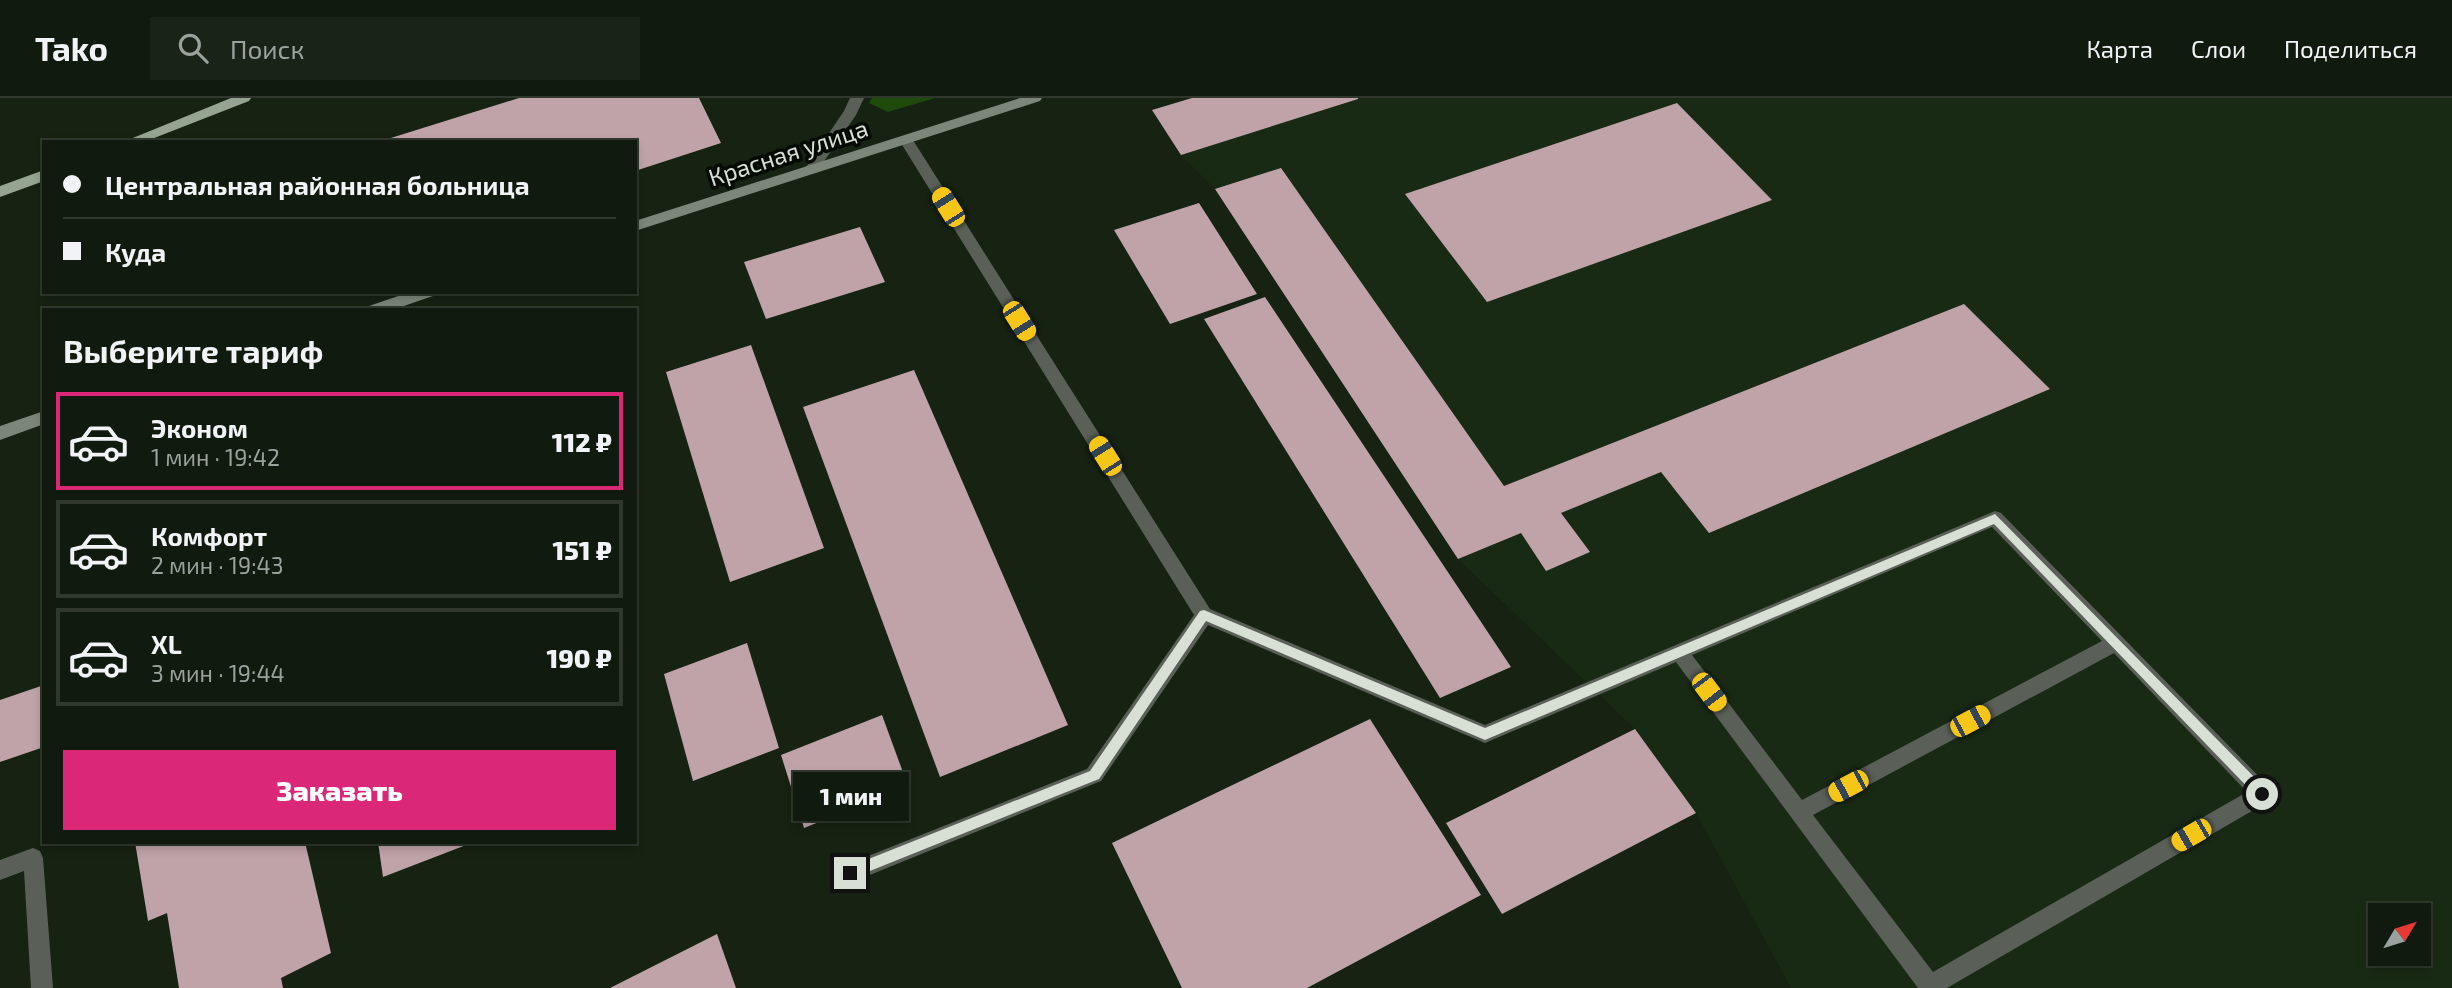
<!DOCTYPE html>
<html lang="ru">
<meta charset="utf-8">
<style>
:root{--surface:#101a0e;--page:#192317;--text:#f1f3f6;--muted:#9ca19e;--line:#30382e;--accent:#db2777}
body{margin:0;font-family:"Exo 2",sans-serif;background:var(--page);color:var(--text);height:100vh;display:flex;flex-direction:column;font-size:26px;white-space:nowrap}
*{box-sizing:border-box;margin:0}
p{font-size:23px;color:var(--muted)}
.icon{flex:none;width:38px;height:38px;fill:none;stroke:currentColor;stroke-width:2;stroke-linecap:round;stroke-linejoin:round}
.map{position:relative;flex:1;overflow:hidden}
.sheet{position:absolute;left:42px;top:210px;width:595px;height:536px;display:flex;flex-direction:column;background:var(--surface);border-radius:0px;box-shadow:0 4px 10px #0003,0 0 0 2px var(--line)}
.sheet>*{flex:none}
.banner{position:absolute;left:42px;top:42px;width:595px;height:154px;border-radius:0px;box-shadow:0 4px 10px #0003,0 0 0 2px var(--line);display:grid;align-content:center;height:154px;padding:0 21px;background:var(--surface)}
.needle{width:46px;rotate:52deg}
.buttons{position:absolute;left:2368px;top:805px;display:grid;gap:14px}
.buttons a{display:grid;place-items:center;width:63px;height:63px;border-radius:0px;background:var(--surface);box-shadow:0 4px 10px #0003,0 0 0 2px var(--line);font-size:35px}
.end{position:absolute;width:32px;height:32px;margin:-16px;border:9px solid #d8e0d5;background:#111;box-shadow:0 0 0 4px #111}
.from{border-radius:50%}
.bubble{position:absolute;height:49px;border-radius:0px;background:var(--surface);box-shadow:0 4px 10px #0003,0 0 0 2px var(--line);font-size:23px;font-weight:800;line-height:49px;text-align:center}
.car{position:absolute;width:21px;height:42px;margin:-21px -10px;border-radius:9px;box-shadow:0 0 5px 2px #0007;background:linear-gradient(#f5c518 24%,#345 0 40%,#f5c518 0 76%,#345 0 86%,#f5c518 0)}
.banner b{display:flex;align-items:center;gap:24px;height:66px;font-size:26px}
.banner b+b{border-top:2px solid var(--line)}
.banner i{width:18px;height:18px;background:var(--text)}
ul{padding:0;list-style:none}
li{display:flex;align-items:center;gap:21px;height:98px;margin:0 14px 10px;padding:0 7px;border:4px solid var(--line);border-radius:0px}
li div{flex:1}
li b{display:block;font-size:26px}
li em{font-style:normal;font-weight:800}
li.on{border-color:var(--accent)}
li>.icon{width:63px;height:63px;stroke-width:1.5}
h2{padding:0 21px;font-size:32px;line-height:84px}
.primary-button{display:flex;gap:14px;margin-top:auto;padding:14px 21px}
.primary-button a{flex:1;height:80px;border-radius:0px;background:var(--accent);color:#fff;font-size:28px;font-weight:800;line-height:80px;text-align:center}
header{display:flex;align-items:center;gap:42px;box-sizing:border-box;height:98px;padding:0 35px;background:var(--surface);border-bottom:2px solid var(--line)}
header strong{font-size:33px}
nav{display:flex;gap:38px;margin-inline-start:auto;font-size:24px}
.search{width:490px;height:63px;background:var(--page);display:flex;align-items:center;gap:18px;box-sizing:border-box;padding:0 24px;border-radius:0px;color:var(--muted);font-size:26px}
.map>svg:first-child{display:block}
.built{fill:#192a14;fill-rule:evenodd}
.green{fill:#1e4b0c}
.building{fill:#bfa3a9}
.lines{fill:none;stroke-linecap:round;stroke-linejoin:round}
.lane{fill:#5a6058;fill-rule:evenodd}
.secondary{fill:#7c8679;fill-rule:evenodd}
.primary{fill:#96a492;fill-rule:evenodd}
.route{fill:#d8e0d5}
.labels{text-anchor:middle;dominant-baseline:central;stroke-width:7;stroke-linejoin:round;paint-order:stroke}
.street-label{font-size:24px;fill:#d8e0d5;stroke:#050a04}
</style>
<header>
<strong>Tako</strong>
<div class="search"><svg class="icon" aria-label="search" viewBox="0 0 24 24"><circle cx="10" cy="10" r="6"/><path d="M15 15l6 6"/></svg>Поиск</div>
<nav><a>Карта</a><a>Слои</a><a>Поделиться</a></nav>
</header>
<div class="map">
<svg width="2452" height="890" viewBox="0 0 2452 890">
<rect width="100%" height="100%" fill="#162212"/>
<path class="built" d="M1192 0H2452V890H1791L1696 715 1635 631 1458 461 1215 91 1181 57 1152 12ZM2380 817H2418V856H2380Z"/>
<polygon class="green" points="872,0 935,0 888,14 869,5"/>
<g class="building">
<polygon points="519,0 699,0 721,45 635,73 635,44 378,44"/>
<polygon points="1192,0 1358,0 1358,1 1181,57 1152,12"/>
<polygon points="1677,5 1772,102 1487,204 1405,96"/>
<polygon points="1281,70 1504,388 1964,206 2050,291 1709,435 1661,374 1561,415 1590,454 1546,473 1521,435 1458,461 1215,91"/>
<polygon points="1199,105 1257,196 1170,226 1114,132"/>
<polygon points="860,129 885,184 766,221 744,164"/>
<polygon points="1265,199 1511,569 1440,600 1204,221"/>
<polygon points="751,247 824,450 730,484 666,274"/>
<polygon points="914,272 1068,627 940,679 803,309"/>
<polygon points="747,545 779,650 693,683 664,576"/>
<polygon points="44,587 44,649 0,664 0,602"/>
<polygon points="882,617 908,688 804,730 781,657"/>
<polygon points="1370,621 1481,797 1307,890 1182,890 1112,745"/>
<polygon points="1635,631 1696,715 1502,816 1446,725"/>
<polygon points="135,744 305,744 331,855 281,880 283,890 179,890 167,815 148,823"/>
<polygon points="378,744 474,744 383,779"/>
<polygon points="717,836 736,890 610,890"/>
</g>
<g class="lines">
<g class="lane">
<polygon points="850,0 864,0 856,17 816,75 806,75 804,72 844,13"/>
<path d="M906 37 911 39 1210 511 1485 627 1995 413 2001 415 2269 689 2272 696 2269 703 1947 890H1918L1676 564 1485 645 1208 527 1101 683 850 785 843 782 840 775 843 768 1087 671 1194 517 899 42ZM1992 429 2102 543 1802 702 1692 557ZM2114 555 2247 694 1933 874 1813 717Z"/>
<polygon points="33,750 40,753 43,760 53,890 31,890 24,773 0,782 0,762"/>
</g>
<g class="secondary">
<polygon points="1020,0 1042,0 1040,3 635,133 635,123"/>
<polygon points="410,194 436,194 433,198 392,212 366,212 369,208"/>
<polygon points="44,313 44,326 0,342 0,328"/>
</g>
<g class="primary">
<polygon points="231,0 251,0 249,3 144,44 123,44"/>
<polygon points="44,72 44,83 0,99 0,88"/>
</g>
</g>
<polygon class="route" points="1995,416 2267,692 2267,700 2258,700 1994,426 1485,642 1206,523 1099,681 850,781 844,775 846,770 1090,673 1200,513 1204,512 1485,630"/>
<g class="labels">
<g class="street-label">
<text transform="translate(788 54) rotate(-18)">Красная улица</text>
</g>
</g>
</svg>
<div class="buttons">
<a><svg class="needle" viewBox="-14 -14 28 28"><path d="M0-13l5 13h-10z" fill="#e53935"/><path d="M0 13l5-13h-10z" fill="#9ca19e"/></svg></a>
</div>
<i class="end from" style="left:2262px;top:696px"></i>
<i class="end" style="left:850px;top:775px"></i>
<div class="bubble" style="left:793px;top:674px;width:116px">1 мин</div>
<i class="car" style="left:948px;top:109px;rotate:328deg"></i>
<i class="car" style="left:1019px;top:223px;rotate:148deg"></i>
<i class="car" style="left:1105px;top:358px;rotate:328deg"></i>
<i class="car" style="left:1709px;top:594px;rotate:143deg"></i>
<i class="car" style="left:1970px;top:623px;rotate:62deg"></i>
<i class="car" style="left:1848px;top:688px;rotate:242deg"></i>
<i class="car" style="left:2191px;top:737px;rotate:240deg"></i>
<div class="banner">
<b><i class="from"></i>Центральная районная больница</b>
<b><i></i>Куда</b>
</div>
<section class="sheet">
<h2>Выберите тариф</h2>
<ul>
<li class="on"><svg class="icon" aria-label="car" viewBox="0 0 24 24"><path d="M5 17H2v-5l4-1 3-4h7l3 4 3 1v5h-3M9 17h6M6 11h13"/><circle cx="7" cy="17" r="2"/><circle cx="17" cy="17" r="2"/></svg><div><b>Эконом</b><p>1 мин · 19:42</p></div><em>112 ₽</em></li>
<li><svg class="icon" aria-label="car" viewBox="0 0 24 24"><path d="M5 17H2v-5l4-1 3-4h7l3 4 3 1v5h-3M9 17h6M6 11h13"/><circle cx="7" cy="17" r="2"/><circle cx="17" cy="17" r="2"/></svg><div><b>Комфорт</b><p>2 мин · 19:43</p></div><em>151 ₽</em></li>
<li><svg class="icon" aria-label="car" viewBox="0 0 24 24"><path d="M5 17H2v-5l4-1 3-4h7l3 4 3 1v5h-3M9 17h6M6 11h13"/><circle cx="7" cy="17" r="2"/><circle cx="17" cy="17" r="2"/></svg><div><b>XL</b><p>3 мин · 19:44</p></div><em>190 ₽</em></li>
</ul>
<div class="primary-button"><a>Заказать</a></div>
</section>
</div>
